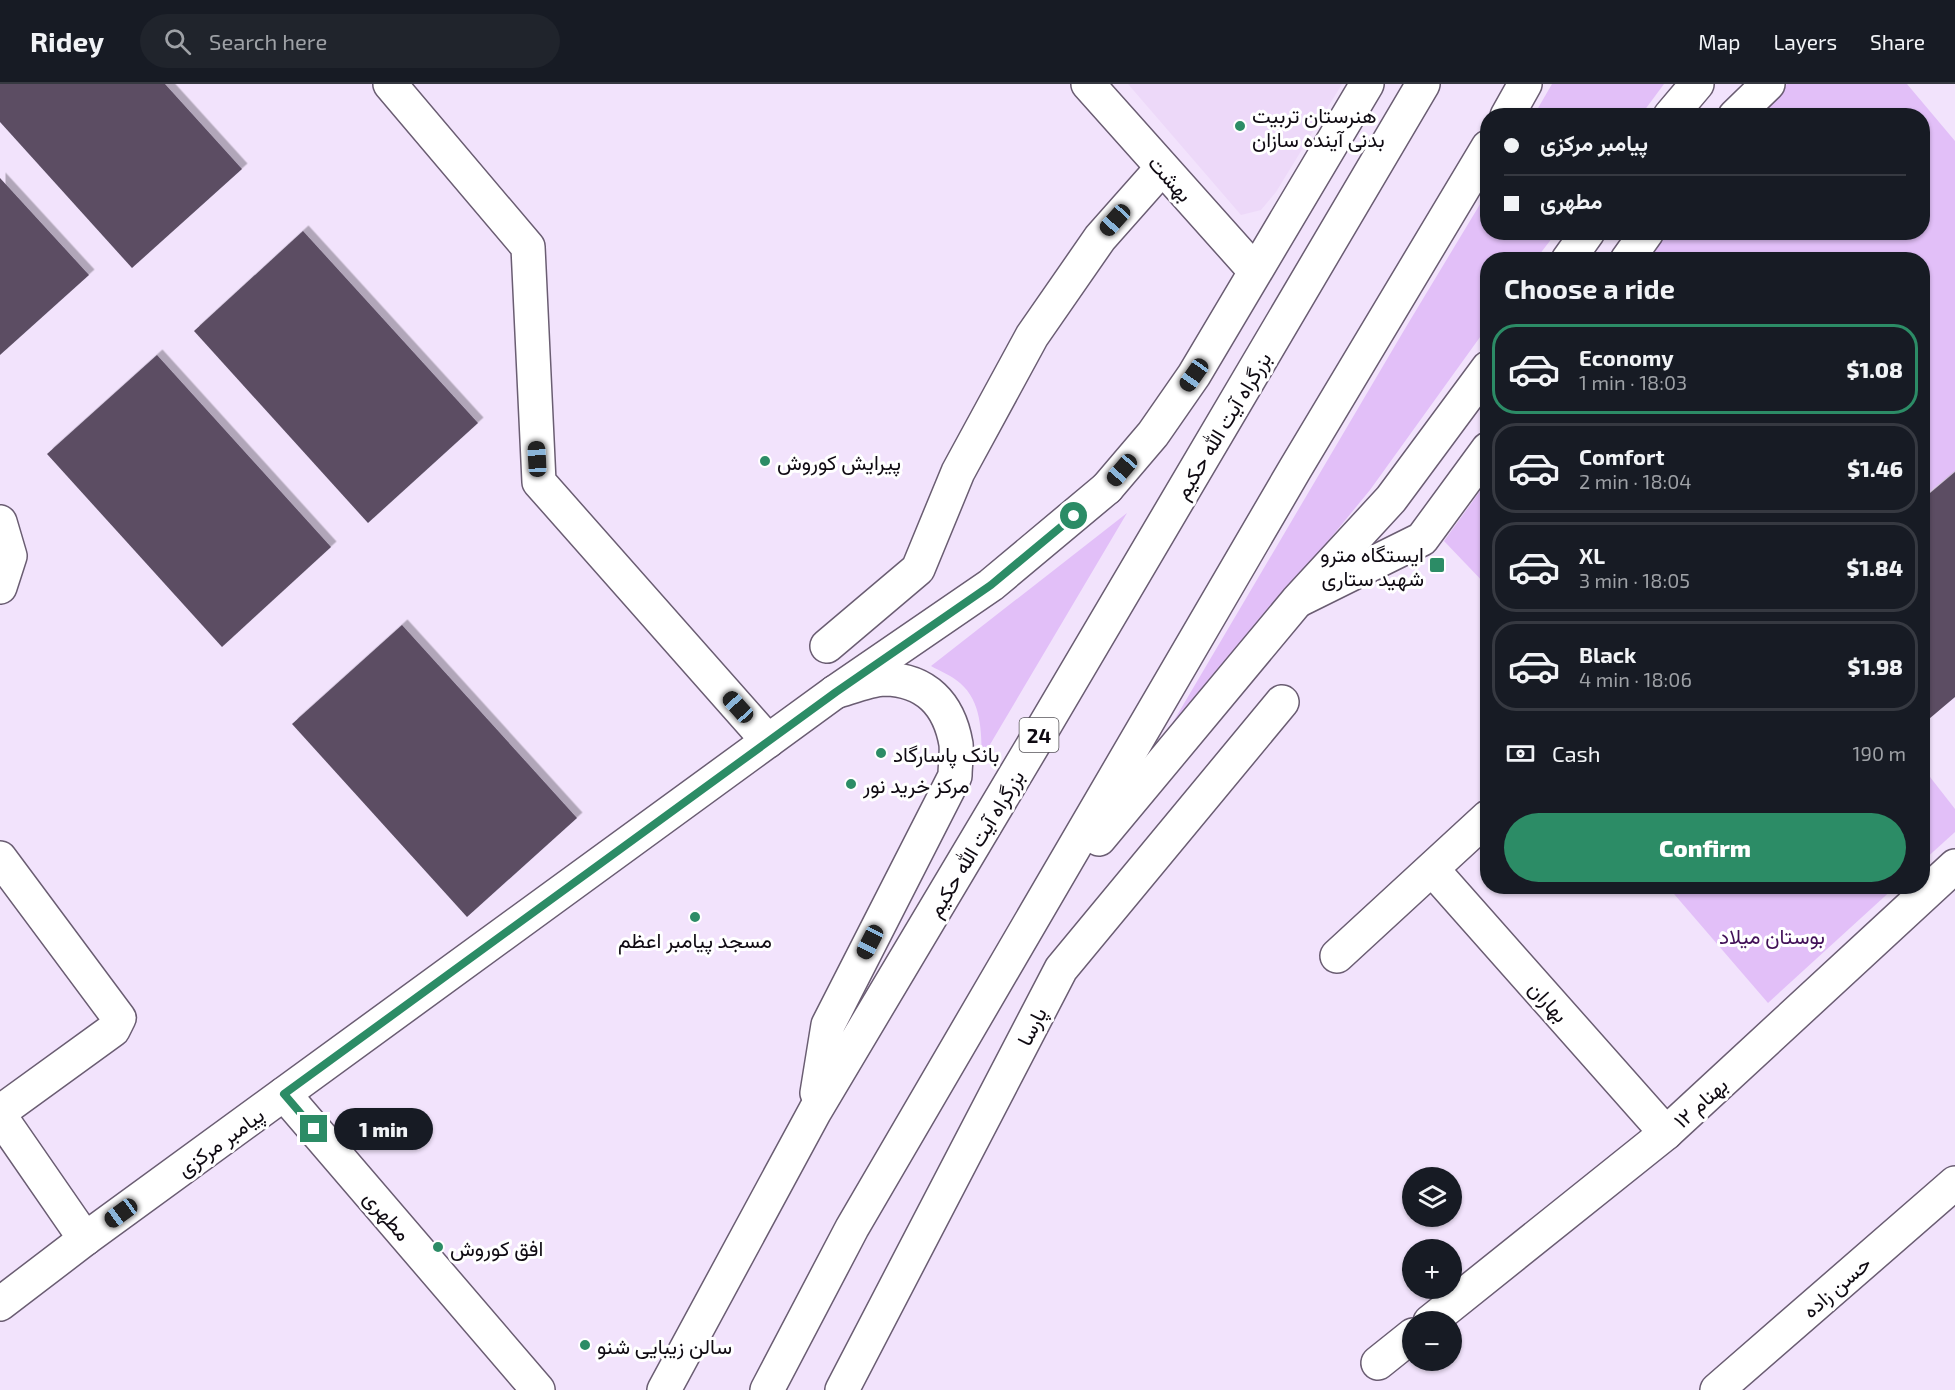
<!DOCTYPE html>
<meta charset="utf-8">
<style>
:root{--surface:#171b24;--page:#20242c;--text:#f1f3f6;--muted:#9ea1a6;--line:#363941;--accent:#2c8c66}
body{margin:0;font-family:"Exo 2",Vazirmatn,sans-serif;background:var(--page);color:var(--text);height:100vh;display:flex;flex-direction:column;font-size:22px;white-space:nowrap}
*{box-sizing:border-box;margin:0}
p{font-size:20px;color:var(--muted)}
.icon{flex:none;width:33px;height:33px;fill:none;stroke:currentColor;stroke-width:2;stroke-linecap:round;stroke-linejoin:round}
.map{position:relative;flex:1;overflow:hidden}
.panel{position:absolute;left:1480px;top:168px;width:450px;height:642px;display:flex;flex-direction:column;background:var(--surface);border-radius:24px;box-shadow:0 2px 4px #0004}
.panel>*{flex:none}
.banner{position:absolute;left:1480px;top:24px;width:450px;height:132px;border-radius:24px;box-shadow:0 2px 4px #0004;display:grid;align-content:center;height:132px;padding:0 24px;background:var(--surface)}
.tools{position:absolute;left:1402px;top:1083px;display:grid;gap:12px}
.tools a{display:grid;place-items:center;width:60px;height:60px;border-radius:50%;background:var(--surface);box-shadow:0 2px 4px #0004;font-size:30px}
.end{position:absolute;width:27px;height:27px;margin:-14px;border:8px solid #2c8c66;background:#fff;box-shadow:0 0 0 3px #fff}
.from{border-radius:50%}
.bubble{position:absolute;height:42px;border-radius:21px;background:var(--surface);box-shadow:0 2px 4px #0004;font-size:20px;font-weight:800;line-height:42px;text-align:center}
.car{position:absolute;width:18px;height:36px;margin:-18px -9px;border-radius:8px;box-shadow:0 0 4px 2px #0007;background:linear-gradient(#222 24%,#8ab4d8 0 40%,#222 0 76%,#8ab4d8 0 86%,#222 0)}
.banner b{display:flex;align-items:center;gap:21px;height:57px;font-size:22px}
.banner b+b{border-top:2px solid var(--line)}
.banner i{width:15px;height:15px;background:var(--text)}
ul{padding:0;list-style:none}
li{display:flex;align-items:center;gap:18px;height:90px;margin:0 12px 9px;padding:0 12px;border:3px solid var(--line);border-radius:24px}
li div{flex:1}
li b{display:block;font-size:22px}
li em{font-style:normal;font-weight:800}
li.current{border-color:var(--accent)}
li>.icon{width:54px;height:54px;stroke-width:1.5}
h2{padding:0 24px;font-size:27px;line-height:72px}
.pay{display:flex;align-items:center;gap:15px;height:66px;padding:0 24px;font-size:22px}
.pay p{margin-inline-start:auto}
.action{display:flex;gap:12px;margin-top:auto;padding:12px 24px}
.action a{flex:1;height:69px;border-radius:36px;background:var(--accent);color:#fff;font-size:24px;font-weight:800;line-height:69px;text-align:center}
header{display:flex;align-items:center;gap:36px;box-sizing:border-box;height:84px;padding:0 30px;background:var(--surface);border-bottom:2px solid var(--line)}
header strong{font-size:28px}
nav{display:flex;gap:33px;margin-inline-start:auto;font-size:21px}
.search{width:420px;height:54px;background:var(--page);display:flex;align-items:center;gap:15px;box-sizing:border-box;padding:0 21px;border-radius:33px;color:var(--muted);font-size:22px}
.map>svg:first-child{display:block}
.built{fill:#edd9f9}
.green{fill:#e2bff8}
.building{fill:#5b4e63;filter:url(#shadow)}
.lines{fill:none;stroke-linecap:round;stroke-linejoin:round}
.minor-casing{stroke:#6a5d72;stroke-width:36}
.major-casing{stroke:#6a5d72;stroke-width:36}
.highway-casing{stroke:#6a5d72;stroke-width:36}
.minor{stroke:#fff;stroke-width:33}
.major{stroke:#fff;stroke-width:33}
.highway{stroke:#fff;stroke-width:33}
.route{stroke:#2c8c66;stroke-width:8}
.poi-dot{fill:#2c8c66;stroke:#fff;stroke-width:2}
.labels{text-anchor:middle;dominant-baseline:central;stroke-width:6;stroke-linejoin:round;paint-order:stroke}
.shield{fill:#fff;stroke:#575459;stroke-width:1.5}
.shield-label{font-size:20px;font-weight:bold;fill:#0f0a12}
.poi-label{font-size:21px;fill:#0f0a12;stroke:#fff;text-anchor:start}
.street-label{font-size:21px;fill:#0f0a12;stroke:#fff}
.park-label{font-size:21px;fill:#411057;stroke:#fff}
</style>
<header>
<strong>Ridey</strong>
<div class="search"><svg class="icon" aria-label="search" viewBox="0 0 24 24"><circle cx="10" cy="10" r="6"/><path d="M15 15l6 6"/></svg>Search here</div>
<nav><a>Map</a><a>Layers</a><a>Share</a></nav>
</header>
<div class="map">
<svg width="1955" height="1306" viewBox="0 0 1955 1306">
<defs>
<filter id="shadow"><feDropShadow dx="5.5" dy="-5.5" stdDeviation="0" flood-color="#0004"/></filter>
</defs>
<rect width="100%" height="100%" fill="#f2e3fc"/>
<polygon class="built" points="1128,0 1342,0 1276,108 1261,126 1241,131"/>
<g class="green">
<polygon points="1552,0 1664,0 1641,31 1534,31"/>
<polygon points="1787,0 1907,0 1955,57 1955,387 1923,413 1923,176 1644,176 1663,149 1923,148 1923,32 1755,31"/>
<polygon points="1488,107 1488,148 1556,149 1536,175 1488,176 1488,242 1370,406 1156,667 1406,243"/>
<polygon points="1488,396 1488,503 1444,457"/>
<path d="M1127 429 982 674C981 647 982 618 960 599 952 592 940 587 931 582Z"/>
<polygon points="1923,684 1955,725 1955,748 1923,777"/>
<polygon points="1668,803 1895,803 1768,919"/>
</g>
<g class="building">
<polygon points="0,0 165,0 242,85 132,184 0,38"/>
<polygon points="0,94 89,191 0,271"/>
<polygon points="303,147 478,339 368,439 194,247"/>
<polygon points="157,271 331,463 222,563 47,370"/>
<polygon points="1955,388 1955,613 1923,640 1923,415"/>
<polygon points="402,541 577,734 467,833 292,640"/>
</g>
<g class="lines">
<defs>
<g id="minor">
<polyline points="390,0 528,163 539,398 768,657"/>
<polyline points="1088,0 1255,187"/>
<polyline points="1735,32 1768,0"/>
<polyline points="1627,176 1647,148"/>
<polyline points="0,438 10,472 0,503"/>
<polyline points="1299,516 1422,455 1488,365"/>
<polyline points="827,562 918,485 958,388 1032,252 1100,154 1162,84"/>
<polyline points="0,774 119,934 113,946 0,1028"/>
<polyline points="1432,785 1666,1049"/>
<polyline points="1337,872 1488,733"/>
<polyline points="284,1010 538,1306"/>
<polyline points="0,1032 85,1155"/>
<polyline points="1430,1238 1666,1049 1955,782"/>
<polyline points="1378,1279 1413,1251"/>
<polyline points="842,1306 1061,885 1282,618"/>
<polyline points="1717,1306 1955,1099"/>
</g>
<polyline id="major" points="0,1220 85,1155 835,608 991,501 1107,404"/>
<g id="highway">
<polyline points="1507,32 1525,0"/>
<polyline points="1670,32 1697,0"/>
<polyline points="1568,176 1588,148"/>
<polyline points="1107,404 1153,350 1194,291 1367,0"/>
<polyline points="1099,755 1297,517 1391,415 1488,284"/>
<path d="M817 1009 828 941 955 692C955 682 957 670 956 660 949 620 926 596 885 595 871 595 849 604 835 608"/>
<polyline points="664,1306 815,1027 1045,641 1423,0"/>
<polyline points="767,1306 852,1144 1295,385 1488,63"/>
</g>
</defs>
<use href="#minor" class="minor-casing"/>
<use href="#major" class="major-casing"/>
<use href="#highway" class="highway-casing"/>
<use href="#minor" class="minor"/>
<use href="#major" class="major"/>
<use href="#highway" class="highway"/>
</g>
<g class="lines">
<polyline class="route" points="314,1045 284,1010 836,608 991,501 1074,432"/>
</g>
<g class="poi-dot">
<circle cx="1240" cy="42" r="6"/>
<circle cx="765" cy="377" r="6"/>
<rect x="1429" y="473" width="16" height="16" rx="3"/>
<circle cx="881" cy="669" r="6"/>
<circle cx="851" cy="700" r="6"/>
<circle cx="695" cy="833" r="6"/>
<circle cx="438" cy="1163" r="6"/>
<circle cx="585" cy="1261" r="6"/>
</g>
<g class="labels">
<rect class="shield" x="1019.5" y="634" width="39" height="34" rx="4.5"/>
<g class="shield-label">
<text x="1039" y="651">24</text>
</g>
<g class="poi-label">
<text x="1252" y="30">هنرستان تربیت<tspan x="1252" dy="24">بدنی آینده سازان</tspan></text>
<text x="777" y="377">پیرایش کوروش</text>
<text x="1424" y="469" text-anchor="end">ایستگاه مترو<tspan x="1424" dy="24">شهید ستاری</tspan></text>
<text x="893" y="669">بانک پاسارگاد</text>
<text x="863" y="700">مرکز خرید نور</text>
<text x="695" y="855" text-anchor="middle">مسجد پیامبر اعظم</text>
<text x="450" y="1163">افق کوروش</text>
<text x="597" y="1261">سالن زیبایی شنو</text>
</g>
<g class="street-label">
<text transform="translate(1171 94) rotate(48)">بهشت</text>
<text transform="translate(1222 341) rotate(-59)">بزرگراه آیت الله حکیم</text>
<text transform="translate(975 759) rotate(-59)">بزرگراه آیت الله حکیم</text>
<text transform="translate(1549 917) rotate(48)">بهاران</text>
<text transform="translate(1031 942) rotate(-63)">پارسا</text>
<text transform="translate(1700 1018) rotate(-42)">بهنام ۱۲</text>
<text transform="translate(220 1057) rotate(-36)">پیامبر مرکزی</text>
<text transform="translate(388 1131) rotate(49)">مطهری</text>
<text transform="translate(1836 1202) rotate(-41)">حسن زاده</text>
</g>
<g class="park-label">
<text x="1772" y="851">بوستان میلاد</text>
</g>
</g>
</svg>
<div class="tools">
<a><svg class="icon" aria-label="layers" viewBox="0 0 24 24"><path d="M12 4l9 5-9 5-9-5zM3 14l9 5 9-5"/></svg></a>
<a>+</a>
<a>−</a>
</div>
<i class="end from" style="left:1074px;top:432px"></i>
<i class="end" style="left:314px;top:1045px"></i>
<div class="bubble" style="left:334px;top:1024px;width:99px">1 min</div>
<i class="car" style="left:1115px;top:136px;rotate:222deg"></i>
<i class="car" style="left:1194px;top:291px;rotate:215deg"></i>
<i class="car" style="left:537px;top:375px;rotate:357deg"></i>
<i class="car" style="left:1122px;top:386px;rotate:221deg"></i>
<i class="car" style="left:738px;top:623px;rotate:318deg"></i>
<i class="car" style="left:870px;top:858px;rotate:207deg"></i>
<i class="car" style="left:121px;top:1129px;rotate:234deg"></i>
<div class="banner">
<b><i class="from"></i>پیامبر مرکزی</b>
<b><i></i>مطهری</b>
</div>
<section class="panel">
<h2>Choose a ride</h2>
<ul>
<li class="current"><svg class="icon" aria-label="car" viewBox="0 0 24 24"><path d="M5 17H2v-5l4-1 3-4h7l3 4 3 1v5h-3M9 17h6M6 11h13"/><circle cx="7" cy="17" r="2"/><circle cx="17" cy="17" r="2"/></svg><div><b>Economy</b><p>1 min · 18:03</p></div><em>$1.08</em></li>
<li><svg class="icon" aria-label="car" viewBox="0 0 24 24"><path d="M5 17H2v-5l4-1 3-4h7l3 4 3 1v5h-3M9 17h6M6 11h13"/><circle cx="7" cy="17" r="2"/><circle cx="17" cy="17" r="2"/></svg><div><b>Comfort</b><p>2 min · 18:04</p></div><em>$1.46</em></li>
<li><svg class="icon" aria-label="car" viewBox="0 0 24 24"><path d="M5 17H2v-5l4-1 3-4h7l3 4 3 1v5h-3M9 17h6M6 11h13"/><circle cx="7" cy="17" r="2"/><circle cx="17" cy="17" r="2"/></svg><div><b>XL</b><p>3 min · 18:05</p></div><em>$1.84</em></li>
<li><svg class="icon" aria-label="car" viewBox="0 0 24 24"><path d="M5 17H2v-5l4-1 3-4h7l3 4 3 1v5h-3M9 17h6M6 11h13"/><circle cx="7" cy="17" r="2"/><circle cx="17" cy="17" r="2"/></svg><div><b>Black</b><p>4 min · 18:06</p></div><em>$1.98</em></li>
</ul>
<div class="pay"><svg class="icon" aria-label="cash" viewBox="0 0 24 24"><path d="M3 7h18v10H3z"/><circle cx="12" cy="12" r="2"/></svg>Cash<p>190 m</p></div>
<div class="action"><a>Confirm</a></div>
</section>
</div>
